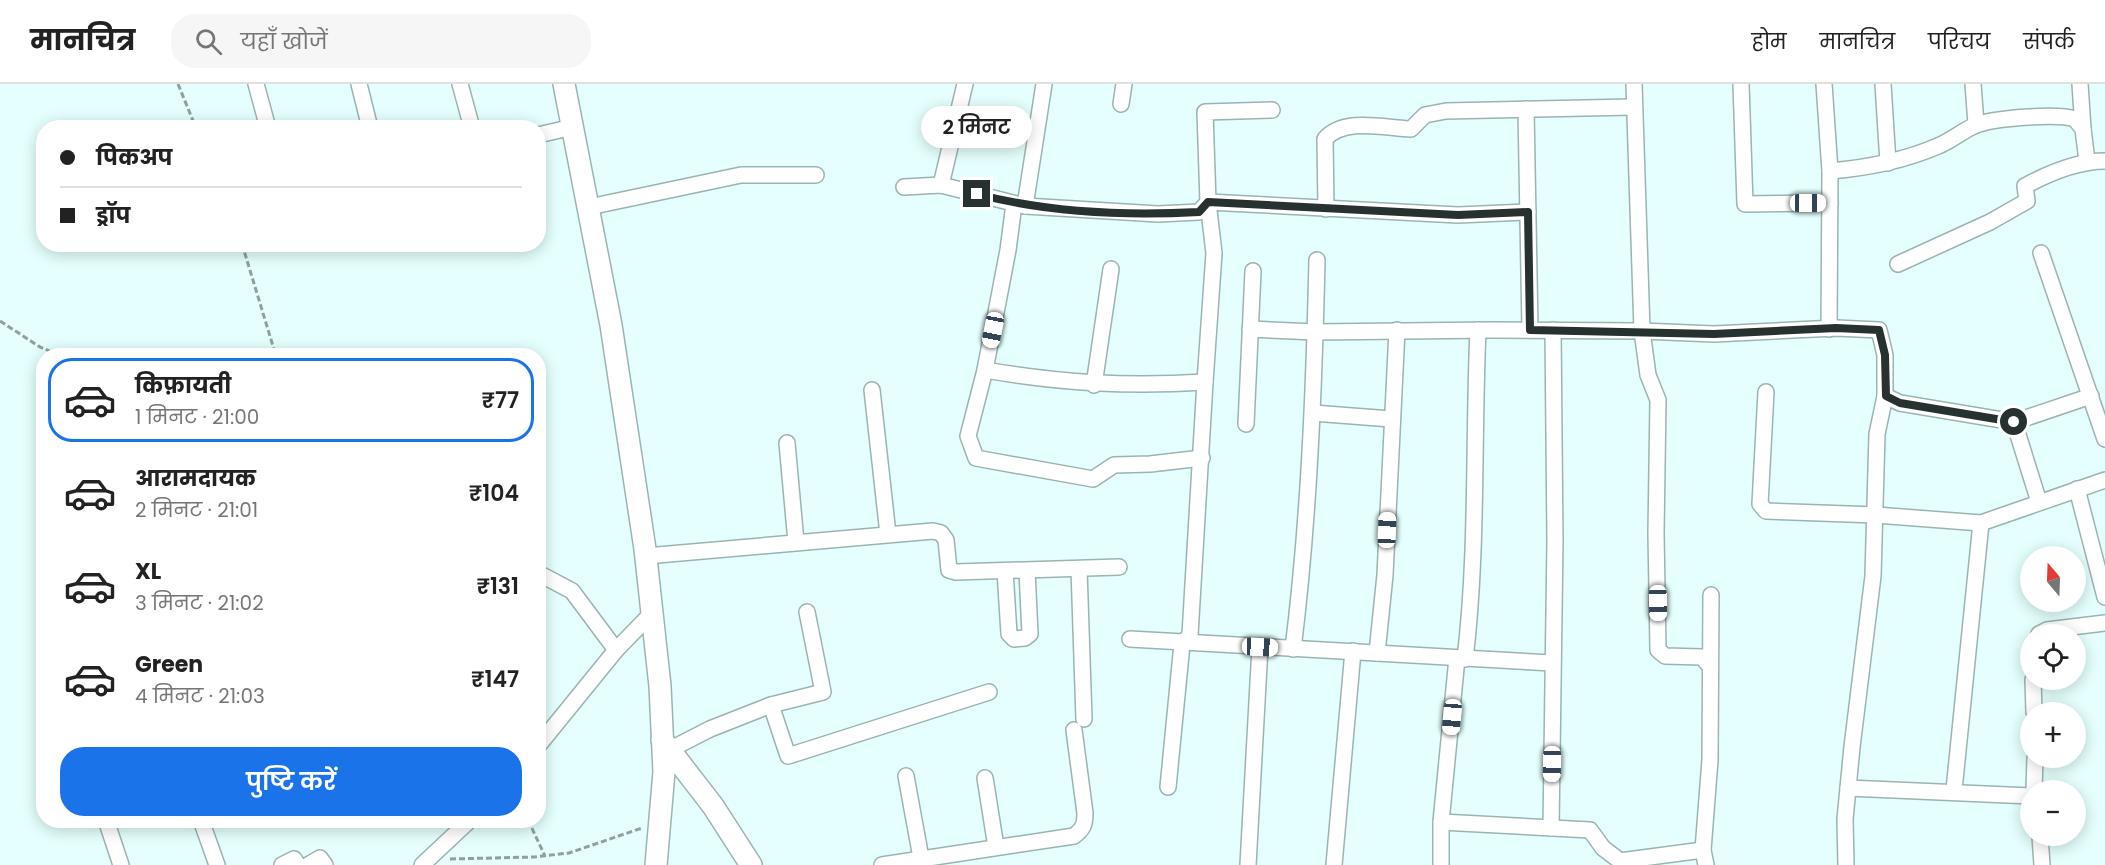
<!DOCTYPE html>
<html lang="hi">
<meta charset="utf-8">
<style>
:root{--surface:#fff;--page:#f6f6f6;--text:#222;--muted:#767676;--line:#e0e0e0;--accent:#1a73e8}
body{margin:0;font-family:Poppins,"Noto Sans Devanagari",sans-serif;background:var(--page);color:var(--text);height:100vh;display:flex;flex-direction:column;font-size:22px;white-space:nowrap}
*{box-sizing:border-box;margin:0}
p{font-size:20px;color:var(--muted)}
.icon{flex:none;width:33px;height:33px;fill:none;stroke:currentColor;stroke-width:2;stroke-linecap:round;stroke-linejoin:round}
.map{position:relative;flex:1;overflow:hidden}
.details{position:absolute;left:36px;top:264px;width:510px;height:480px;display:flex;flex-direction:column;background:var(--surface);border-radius:24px;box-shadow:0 3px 15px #0003}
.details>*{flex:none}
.guide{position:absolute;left:36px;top:36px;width:510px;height:132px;border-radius:24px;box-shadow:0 3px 15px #0003;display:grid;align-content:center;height:132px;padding:0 24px;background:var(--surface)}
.needle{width:39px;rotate:341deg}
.fabs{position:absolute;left:2020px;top:462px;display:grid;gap:12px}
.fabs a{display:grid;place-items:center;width:66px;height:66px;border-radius:50%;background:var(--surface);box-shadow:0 3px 15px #0003;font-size:30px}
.end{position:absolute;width:27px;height:27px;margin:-14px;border:8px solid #273130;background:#fff;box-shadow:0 0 0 3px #fff}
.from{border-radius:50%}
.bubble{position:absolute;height:42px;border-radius:21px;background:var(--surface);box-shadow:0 3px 15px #0003;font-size:20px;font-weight:600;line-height:42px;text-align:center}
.car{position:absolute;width:18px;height:36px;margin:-18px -9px;border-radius:8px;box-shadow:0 0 4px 2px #0007;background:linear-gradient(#fff 24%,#345 0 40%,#fff 0 76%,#345 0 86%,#fff 0)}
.guide b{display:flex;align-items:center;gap:21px;height:57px;font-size:22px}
.guide b+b{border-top:2px solid var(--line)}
.guide i{width:15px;height:15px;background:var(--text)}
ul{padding:10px 0 0;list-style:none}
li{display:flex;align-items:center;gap:18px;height:84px;margin:0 12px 9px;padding:0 12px;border:3px solid transparent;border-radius:24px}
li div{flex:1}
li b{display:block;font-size:22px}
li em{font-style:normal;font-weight:600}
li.current{border-color:var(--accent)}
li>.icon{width:54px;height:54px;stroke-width:1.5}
.primary-button{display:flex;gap:12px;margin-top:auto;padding:12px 24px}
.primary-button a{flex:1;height:69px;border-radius:24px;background:var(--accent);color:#fff;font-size:24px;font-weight:600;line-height:69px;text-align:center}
header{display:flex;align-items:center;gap:36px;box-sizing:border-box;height:84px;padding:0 30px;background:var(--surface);border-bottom:2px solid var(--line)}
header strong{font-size:28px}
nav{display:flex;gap:33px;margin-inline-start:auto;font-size:21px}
.search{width:420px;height:54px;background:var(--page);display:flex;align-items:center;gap:15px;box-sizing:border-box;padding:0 21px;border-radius:24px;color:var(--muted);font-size:22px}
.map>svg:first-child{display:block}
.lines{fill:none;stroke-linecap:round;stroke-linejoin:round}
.street-casing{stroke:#9bb4b2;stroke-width:18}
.secondary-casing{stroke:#9bb4b2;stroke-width:24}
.path{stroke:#8ea19f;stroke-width:3;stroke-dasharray:6 3;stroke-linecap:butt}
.street{stroke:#fff;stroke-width:15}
.secondary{stroke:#fff;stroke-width:21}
.route{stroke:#273130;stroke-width:8}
</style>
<header>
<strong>मानचित्र</strong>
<div class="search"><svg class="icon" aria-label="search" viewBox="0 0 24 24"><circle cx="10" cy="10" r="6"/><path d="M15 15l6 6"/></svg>यहाँ खोजें</div>
<nav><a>होम</a><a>मानचित्र</a><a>परिचय</a><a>संपर्क</a></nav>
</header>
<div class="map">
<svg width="2105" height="781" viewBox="0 0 2105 781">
<rect width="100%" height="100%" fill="#e4fffd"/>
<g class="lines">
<defs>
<g id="street">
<polyline points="256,0 268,44"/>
<polyline points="359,0 370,44"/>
<polyline points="460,0 472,44"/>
<polyline points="1634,0 1642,247 1648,291 1658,316 1656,449 1658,566 1665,572 1702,573 1709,581"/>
<polyline points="1741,0 1745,120 1830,119"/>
<polyline points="1824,0 1830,87 1829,245"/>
<polyline points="1883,0 1888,79"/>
<polyline points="1973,0 1976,40"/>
<polyline points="2080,0 2083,45"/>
<polyline points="1121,20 1124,0"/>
<polyline points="1526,25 1530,246"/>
<polyline points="538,51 573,43"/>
<path d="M1830 87C1867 84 1903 77 1938 62 1951 57 1962 47 1974 42 1991 34 2057 29 2075 35L2083 45 2087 77"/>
<polyline points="941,101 965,0"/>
<polyline points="904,103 941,101 1025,122 1044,0"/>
<polyline points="1014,120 1008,166 985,286 968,352 976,374 1093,395 1114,381 1150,380 1202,374"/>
<polyline points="1025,122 1158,130 1199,128 1208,118 1205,28 1272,26"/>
<polyline points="589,123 741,91 816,91"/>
<path d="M1326 125 1325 55C1344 33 1384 44 1411 45L1425 31 1446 27 1633 23"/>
<polyline points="2041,169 2105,355"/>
<path d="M1898 180 1990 138 2027 117 2025 102C2049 89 2078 77 2105 77"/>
<polyline points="1250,245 1315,248 1492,246 1642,247 1714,250 1836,244 1879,246 1885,271 1885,312 1877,350 1873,492 1852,663 1845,735 1846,781"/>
<path d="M985 286C1062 299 1127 303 1205 298L1190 551 1182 560 1168 703"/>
<polyline points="1205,298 1214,169 1208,118 1458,131 1528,128"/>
<polyline points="1094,301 1111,185"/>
<polyline points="872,306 888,450"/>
<polyline points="1766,308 1760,420 1766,427 1876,431 1981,439"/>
<polyline points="1885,312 1900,319 2014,338 2039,418"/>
<polyline points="1313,329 1391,335"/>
<polyline points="2014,338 2091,312"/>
<polyline points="1246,340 1253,187"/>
<polyline points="787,359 796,458"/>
<polyline points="2077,405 2105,513"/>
<polyline points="646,472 933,447 941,449 946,456 949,486 956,488 1119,483"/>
<polyline points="1079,485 1084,635"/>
<polyline points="1005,487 1009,550 1014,555 1025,554 1030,550 1027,487"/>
<polyline points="538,489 572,507 616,566"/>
<polyline points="2039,550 2047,546 2105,539"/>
<polyline points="1130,555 1552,579"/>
<path d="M1293 565C1309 436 1314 306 1317 176"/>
<polyline points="1377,569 1385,491 1397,246"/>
<path d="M1465 575C1478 466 1473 356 1478 246"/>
<polyline points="2033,596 2034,628"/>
<polyline points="771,621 788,672 989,608"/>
<polyline points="538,662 616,566 652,529"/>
<polyline points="669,666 710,645 771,621 823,608 807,528"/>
<polyline points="906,692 921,774"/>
<polyline points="985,694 996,763"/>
<polyline points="1848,704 2031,712"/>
<polyline points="1954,706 1981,439 2105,396"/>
<polyline points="2034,706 2035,674"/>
<polyline points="201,736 217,781"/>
<polyline points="1441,738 1590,746 1603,764 1620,777 1703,766"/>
<polyline points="107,739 121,781"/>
<polyline points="1551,744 1555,456 1553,246"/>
<polyline points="2040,752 2042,781"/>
<polyline points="282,781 294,775 298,781"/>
<polyline points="308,781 320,774 325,781"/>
<polyline points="422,781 470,736"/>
<path d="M882 781 1074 752C1083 745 1085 741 1085 729L1074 646"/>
<polyline points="1248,781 1260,563"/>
<polyline points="1334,781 1353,567"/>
<polyline points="1441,781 1441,738 1457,574"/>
<polyline points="1706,781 1703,766 1710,676 1711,511"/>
</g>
<g id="secondary">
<polyline points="564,0 611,241 645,465 660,602 664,688 656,781"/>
<polyline points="662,656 713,722 751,781"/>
</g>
</defs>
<use href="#street" class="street-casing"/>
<use href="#secondary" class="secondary-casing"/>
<g class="path">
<polyline points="178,0 196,44"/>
<polyline points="242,160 276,272"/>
<polyline points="0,237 40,263 61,272"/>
<polyline points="528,736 545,772"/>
<polyline points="450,775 534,773 569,769 642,744"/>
</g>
<use href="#street" class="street"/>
<use href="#secondary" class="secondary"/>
</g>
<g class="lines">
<path class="route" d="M977 110C1049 129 1125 132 1199 128L1208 118 1458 131 1528 128 1530 246 1714 250 1836 244 1879 246 1885 271 1886 312 1900 319 2014 338"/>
</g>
</svg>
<div class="fabs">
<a><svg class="needle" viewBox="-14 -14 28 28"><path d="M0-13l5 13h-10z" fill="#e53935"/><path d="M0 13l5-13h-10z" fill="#767676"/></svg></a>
<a><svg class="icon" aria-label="locate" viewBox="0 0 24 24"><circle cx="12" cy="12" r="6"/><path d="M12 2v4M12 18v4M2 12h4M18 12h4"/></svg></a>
<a>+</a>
<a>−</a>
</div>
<i class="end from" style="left:2014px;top:338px"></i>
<i class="end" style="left:977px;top:110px"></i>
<div class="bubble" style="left:921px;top:22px;width:111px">2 मिनट</div>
<i class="car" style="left:1808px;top:119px;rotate:90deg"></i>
<i class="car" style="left:993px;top:246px;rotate:191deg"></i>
<i class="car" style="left:1387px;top:446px;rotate:2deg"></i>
<i class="car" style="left:1658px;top:519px;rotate:179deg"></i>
<i class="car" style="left:1260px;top:563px;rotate:93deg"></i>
<i class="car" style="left:1452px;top:633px;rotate:185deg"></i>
<i class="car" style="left:1552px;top:680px;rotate:181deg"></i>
<div class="guide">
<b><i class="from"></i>पिकअप</b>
<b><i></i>ड्रॉप</b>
</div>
<section class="details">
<ul>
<li class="current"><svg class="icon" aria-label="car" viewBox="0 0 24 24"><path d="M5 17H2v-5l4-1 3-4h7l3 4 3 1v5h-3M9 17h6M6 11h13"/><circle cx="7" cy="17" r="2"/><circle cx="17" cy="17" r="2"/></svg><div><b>किफ़ायती</b><p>1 मिनट · 21:00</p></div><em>₹77</em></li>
<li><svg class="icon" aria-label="car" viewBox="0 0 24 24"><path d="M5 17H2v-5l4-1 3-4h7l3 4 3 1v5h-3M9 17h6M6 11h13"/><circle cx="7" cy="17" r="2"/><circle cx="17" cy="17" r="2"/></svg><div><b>आरामदायक</b><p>2 मिनट · 21:01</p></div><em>₹104</em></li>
<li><svg class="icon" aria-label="car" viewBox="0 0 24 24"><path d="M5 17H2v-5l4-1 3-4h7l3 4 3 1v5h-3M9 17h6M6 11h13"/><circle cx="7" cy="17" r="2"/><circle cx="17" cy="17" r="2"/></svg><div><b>XL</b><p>3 मिनट · 21:02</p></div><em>₹131</em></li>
<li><svg class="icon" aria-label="car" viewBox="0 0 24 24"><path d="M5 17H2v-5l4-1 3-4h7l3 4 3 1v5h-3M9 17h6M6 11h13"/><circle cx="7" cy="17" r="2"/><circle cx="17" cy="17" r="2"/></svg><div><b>Green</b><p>4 मिनट · 21:03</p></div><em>₹147</em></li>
</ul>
<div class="primary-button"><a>पुष्टि करें</a></div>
</section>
</div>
